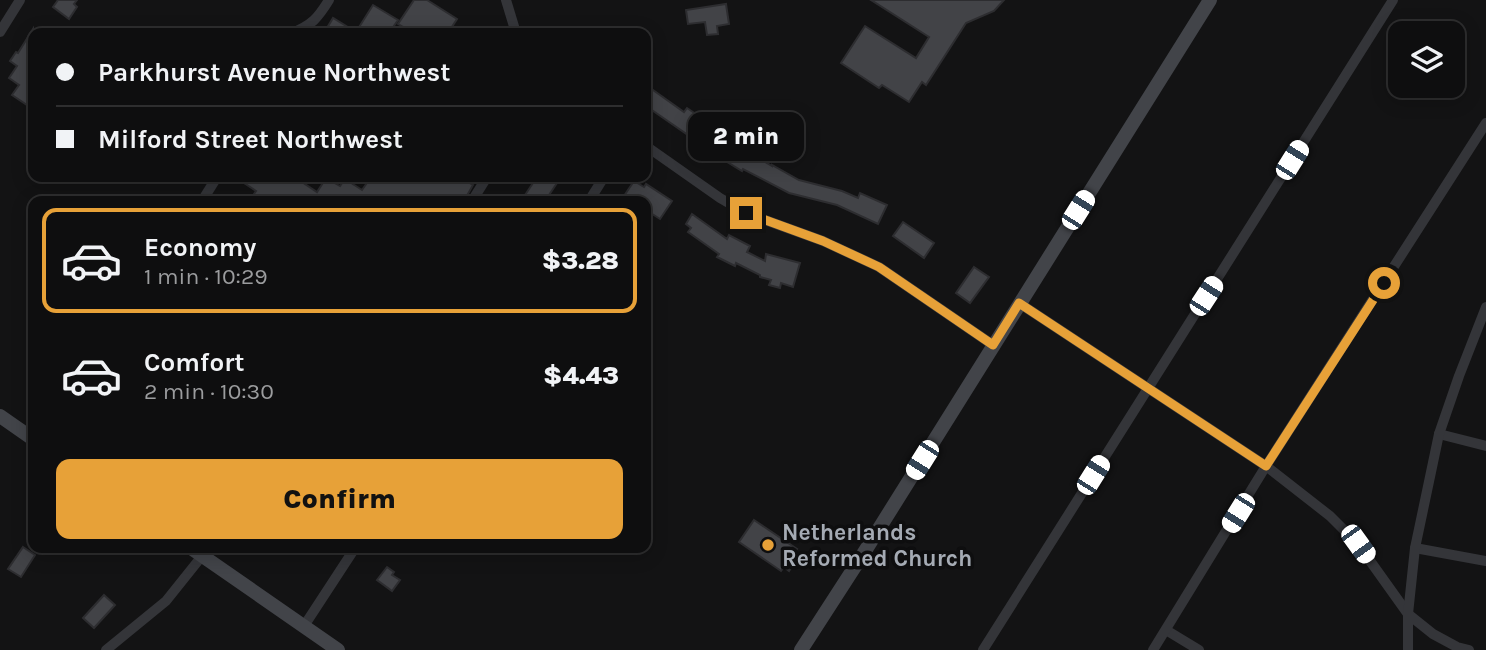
<!DOCTYPE html>
<meta charset="utf-8">
<style>
:root{--surface:#0e0e0f;--page:#1c1c1d;--text:#f1f3f6;--muted:#9b9c9e;--line:#2e2e2f;--accent:#e7a138}
body{margin:0;font-family:Karla,sans-serif;background:var(--page);color:var(--text);height:100vh;display:flex;flex-direction:column;font-size:26px;white-space:nowrap}
*{box-sizing:border-box;margin:0}
p{font-size:23px;color:var(--muted)}
.icon{flex:none;width:38px;height:38px;fill:none;stroke:currentColor;stroke-width:2;stroke-linecap:round;stroke-linejoin:round}
.map{position:relative;flex:1;overflow:hidden}
.sheet{position:absolute;left:28px;top:196px;width:623px;height:357px;display:flex;flex-direction:column;background:var(--surface);border-radius:14px;box-shadow:0 4px 18px #0003,0 0 0 2px var(--line)}
.sheet>*{flex:none}
.banner{position:absolute;left:28px;top:28px;width:623px;height:154px;border-radius:14px;box-shadow:0 4px 18px #0003,0 0 0 2px var(--line);display:grid;align-content:center;height:154px;padding:0 28px;background:var(--surface)}
.controls{position:absolute;left:1388px;top:21px;display:grid;gap:14px}
.controls a{display:grid;place-items:center;width:77px;height:77px;border-radius:14px;background:var(--surface);box-shadow:0 4px 18px #0003,0 0 0 2px var(--line);font-size:35px}
.end{position:absolute;width:32px;height:32px;margin:-16px;border:9px solid #e7a138;background:#111;box-shadow:0 0 0 4px #111}
.from{border-radius:50%}
.bubble{position:absolute;height:49px;border-radius:14px;background:var(--surface);box-shadow:0 4px 18px #0003,0 0 0 2px var(--line);font-size:23px;font-weight:800;line-height:49px;text-align:center}
.car{position:absolute;width:21px;height:42px;margin:-21px -10px;border-radius:9px;box-shadow:0 0 5px 2px #0007;background:linear-gradient(#fff 24%,#345 0 40%,#fff 0 76%,#345 0 86%,#fff 0)}
.banner b{display:flex;align-items:center;gap:24px;height:66px;font-size:26px}
.banner b+b{border-top:2px solid var(--line)}
.banner i{width:18px;height:18px;background:var(--text)}
ul{padding:12px 0 0;list-style:none}
li{display:flex;align-items:center;gap:21px;height:105px;margin:0 14px 10px;padding:0 14px;border:4px solid transparent;border-radius:14px}
li div{flex:1}
li b{display:block;font-size:26px}
li em{font-style:normal;font-weight:800}
li.selected{border-color:var(--accent)}
li>.icon{width:63px;height:63px;stroke-width:1.5}
.button{display:flex;gap:14px;margin-top:auto;padding:14px 28px}
.button a{flex:1;height:80px;border-radius:14px;background:var(--accent);color:#111;font-size:28px;font-weight:800;line-height:80px;text-align:center}
.map>svg:first-child{display:block}
.building{fill:#424347;stroke:#2d2d30;stroke-width:2}
.lines{fill:none;stroke-linecap:round;stroke-linejoin:round}
.street{stroke:#343539;stroke-width:10}
.secondary{stroke:#424449;stroke-width:14}
.route{stroke:#e7a138;stroke-width:9}
.poi-dot{fill:#e7a138;stroke:#0e0e0f;stroke-width:2.5}
.labels{text-anchor:middle;dominant-baseline:central;stroke-width:7;stroke-linejoin:round;paint-order:stroke}
.poi-label{font-size:23px;font-weight:bold;fill:#a5abb4;stroke:#0e0e0f;text-anchor:start}
</style>
<div class="map">
<svg width="1486" height="650" viewBox="0 0 1486 650">
<rect width="100%" height="100%" fill="#131314"/>
<g class="building">
<polygon points="58,0 77,0 74,4 77,7 69,19 53,7"/>
<polygon points="414,0 427,0 457,19 448,33 414,33 398,24"/>
<polygon points="871,0 1004,0 994,11 966,23 926,85 922,82 909,102 882,85 879,88 841,63 865,26 916,58 929,37"/>
<polygon points="726,4 729,24 717,26 718,34 707,35 705,22 688,24 686,10"/>
<polygon points="373,5 398,20 389,33 324,33 333,18 356,32"/>
<polygon points="33,29 33,95 27,105 12,95 19,85 9,78 17,66 10,61 16,52 18,53"/>
<polygon points="646,85 684,112 687,108 721,131 720,133 745,150 747,146 756,151 753,155 772,166 772,165 799,180 842,191 858,198 860,193 887,205 878,224 837,205 789,193 743,169 742,171 719,157 722,153 690,132 688,135 646,106"/>
<polygon points="235,177 301,177 299,180 317,192 326,178 340,186 345,179 362,190 371,177 459,177 473,185 464,201 249,201 256,191"/>
<polygon points="537,177 561,177 545,201 526,201 529,197 525,195"/>
<polygon points="634,181 644,187 646,184 672,201 660,219 646,210 646,201 632,201 624,196"/>
<polygon points="692,214 727,239 729,235 750,246 747,252 765,261 766,254 800,263 793,287 781,283 780,288 769,285 771,280 760,277 760,275 736,263 735,266 717,257 719,254 688,232 691,228 686,224"/>
<polygon points="903,222 934,243 924,258 893,236"/>
<polygon points="974,267 989,277 970,303 956,293"/>
<polygon points="754,520 797,549 794,553 799,556 789,571 784,567 781,571 739,542"/>
<polygon points="23,547 35,555 21,577 8,569"/>
<polygon points="387,567 394,572 392,575 400,580 392,591 377,580"/>
<polygon points="104,595 115,605 94,628 83,618"/>
</g>
<g class="lines">
<g class="street">
<polyline points="506,0 516,33"/>
<polyline points="0,32 20,0"/>
<path d="M292 33C312 25 318 18 329 0"/>
<polyline points="646,146 720,198 746,213 823,241 879,267 993,345"/>
<polyline points="202,201 217,177"/>
<polyline points="472,201 487,177"/>
<polyline points="589,201 604,177"/>
<polyline points="1019,303 1266,466 1330,516 1358,544 1408,614 1433,634 1457,647 1469,650"/>
<polyline points="1439,434 1486,446"/>
<polyline points="1415,548 1486,561"/>
<polyline points="304,626 355,548"/>
<polyline points="1166,630 1199,650"/>
<polyline points="106,650 166,601 202,556"/>
<polyline points="983,650 1393,0"/>
<polyline points="1153,650 1266,466 1486,123"/>
<polyline points="1408,650 1408,614 1415,548 1439,434 1459,376 1486,307"/>
</g>
<g class="secondary">
<polyline points="0,416 33,439"/>
<polyline points="191,548 338,650"/>
<polyline points="801,650 865,551 1210,0"/>
</g>
</g>
<g class="lines">
<polyline class="route" points="746,213 823,241 879,267 993,345 1019,303 1266,466 1384,283"/>
</g>
<circle class="poi-dot" cx="768" cy="545" r="7"/>
<g class="labels">
<g class="poi-label">
<text x="782" y="532">Netherlands<tspan x="782" dy="26">Reformed Church</tspan></text>
</g>
</g>
</svg>
<div class="controls">
<a><svg class="icon" aria-label="layers" viewBox="0 0 24 24"><path d="M12 4l9 5-9 5-9-5zM3 14l9 5 9-5"/></svg></a>
</div>
<i class="end from" style="left:1384px;top:283px"></i>
<i class="end" style="left:746px;top:213px"></i>
<div class="bubble" style="left:688px;top:112px;width:116px">2 min</div>
<i class="car" style="left:1292px;top:160px;rotate:32deg"></i>
<i class="car" style="left:1078px;top:210px;rotate:32deg"></i>
<i class="car" style="left:1206px;top:296px;rotate:33deg"></i>
<i class="car" style="left:922px;top:460px;rotate:212deg"></i>
<i class="car" style="left:1093px;top:475px;rotate:32deg"></i>
<i class="car" style="left:1238px;top:513px;rotate:212deg"></i>
<i class="car" style="left:1358px;top:544px;rotate:144deg"></i>
<div class="banner">
<b><i class="from"></i>Parkhurst Avenue Northwest</b>
<b><i></i>Milford Street Northwest</b>
</div>
<section class="sheet">
<ul>
<li class="selected"><svg class="icon" aria-label="car" viewBox="0 0 24 24"><path d="M5 17H2v-5l4-1 3-4h7l3 4 3 1v5h-3M9 17h6M6 11h13"/><circle cx="7" cy="17" r="2"/><circle cx="17" cy="17" r="2"/></svg><div><b>Economy</b><p>1 min · 10:29</p></div><em>$3.28</em></li>
<li><svg class="icon" aria-label="car" viewBox="0 0 24 24"><path d="M5 17H2v-5l4-1 3-4h7l3 4 3 1v5h-3M9 17h6M6 11h13"/><circle cx="7" cy="17" r="2"/><circle cx="17" cy="17" r="2"/></svg><div><b>Comfort</b><p>2 min · 10:30</p></div><em>$4.43</em></li>
</ul>
<div class="button"><a>Confirm</a></div>
</section>
</div>
